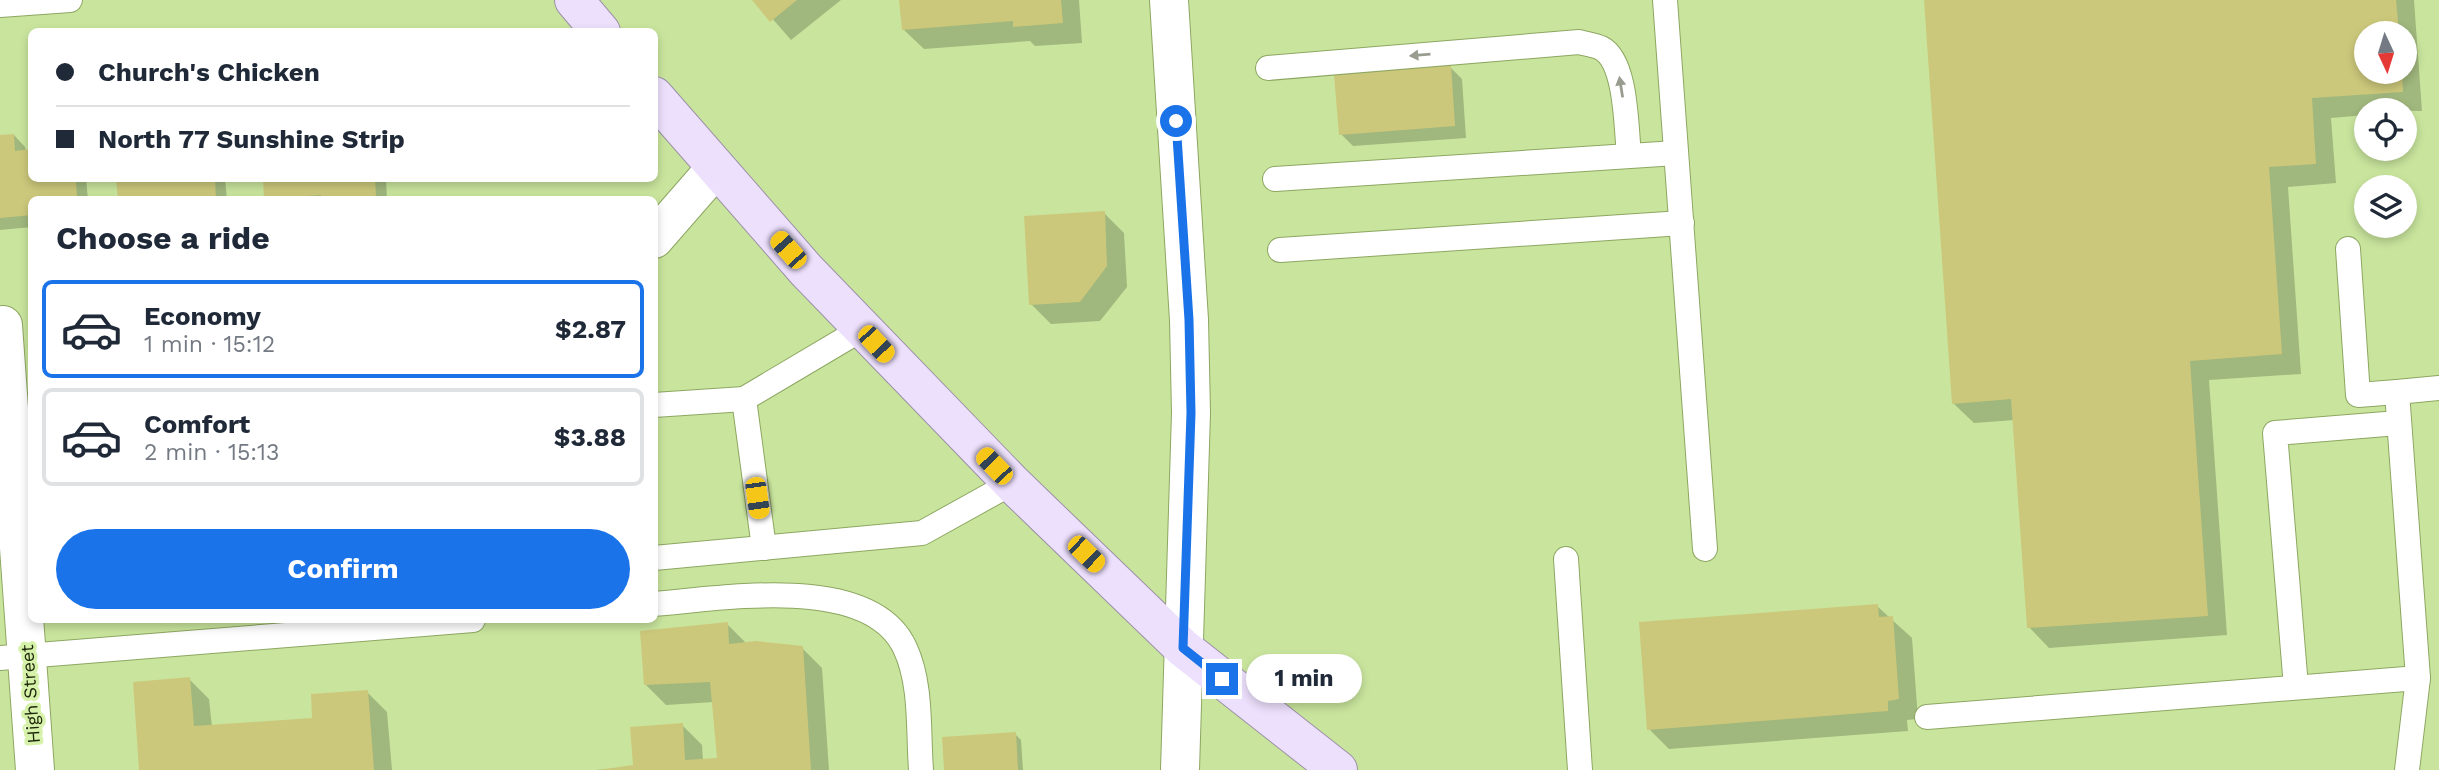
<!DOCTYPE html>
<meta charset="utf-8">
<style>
:root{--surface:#fff;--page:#f2f2f3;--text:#1f2937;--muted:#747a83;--line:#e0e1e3;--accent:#1a73e8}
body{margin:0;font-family:"Work Sans",sans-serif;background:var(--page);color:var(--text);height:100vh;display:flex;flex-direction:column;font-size:26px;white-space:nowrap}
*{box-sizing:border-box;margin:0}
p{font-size:23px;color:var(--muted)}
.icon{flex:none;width:38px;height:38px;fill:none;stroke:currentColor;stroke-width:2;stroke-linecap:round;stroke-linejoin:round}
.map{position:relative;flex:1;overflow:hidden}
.panel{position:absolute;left:28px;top:196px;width:630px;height:427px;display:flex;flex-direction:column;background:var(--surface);border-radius:10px;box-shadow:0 4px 10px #0003}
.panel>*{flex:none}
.hud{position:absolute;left:28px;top:28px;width:630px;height:154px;border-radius:10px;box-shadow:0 4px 10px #0003;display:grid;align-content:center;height:154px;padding:0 28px;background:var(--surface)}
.needle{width:46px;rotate:176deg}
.controls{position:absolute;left:2354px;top:21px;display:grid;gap:14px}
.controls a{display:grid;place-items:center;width:63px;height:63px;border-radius:50%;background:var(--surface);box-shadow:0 4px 10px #0003;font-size:35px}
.end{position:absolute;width:32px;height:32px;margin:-16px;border:9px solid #1a73e8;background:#fff;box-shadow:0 0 0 4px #fff}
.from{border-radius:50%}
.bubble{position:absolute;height:49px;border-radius:24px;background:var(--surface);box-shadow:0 4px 10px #0003;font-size:23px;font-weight:700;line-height:49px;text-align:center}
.car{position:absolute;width:21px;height:42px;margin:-21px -10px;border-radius:9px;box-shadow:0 0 5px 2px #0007;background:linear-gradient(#f5c518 24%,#345 0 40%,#f5c518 0 76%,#345 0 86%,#f5c518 0)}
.hud b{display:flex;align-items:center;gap:24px;height:66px;font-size:26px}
.hud b+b{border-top:2px solid var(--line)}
.hud i{width:18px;height:18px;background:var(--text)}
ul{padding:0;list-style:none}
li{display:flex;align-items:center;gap:21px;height:98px;margin:0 14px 10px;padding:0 14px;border:4px solid var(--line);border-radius:10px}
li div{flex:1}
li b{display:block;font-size:26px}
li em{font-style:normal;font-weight:700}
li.selected{border-color:var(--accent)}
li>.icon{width:63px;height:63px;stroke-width:1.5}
h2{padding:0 28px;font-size:32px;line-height:84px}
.button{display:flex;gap:14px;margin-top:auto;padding:14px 28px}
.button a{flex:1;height:80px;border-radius:42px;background:var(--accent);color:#fff;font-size:28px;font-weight:700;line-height:80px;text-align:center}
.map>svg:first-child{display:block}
.shadow{fill:#0003;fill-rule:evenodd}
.building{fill:#ccc87b}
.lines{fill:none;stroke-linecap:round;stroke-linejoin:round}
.service-casing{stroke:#8da762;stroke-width:26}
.minor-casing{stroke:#8da762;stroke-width:40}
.tertiary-casing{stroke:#8da762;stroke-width:40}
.primary-casing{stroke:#9c91a7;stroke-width:40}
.service{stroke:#fff;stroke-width:24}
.minor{stroke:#fff;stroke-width:38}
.tertiary{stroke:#fff;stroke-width:38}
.primary{stroke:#ede0fd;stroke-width:38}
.oneway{fill:#999d90}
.route{stroke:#1a73e8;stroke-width:9}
.labels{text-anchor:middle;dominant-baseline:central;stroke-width:7;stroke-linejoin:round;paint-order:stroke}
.street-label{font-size:18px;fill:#1c2609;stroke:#d6f2aa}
</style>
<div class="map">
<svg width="2439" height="770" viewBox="0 0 2439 770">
<rect width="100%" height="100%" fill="#c9e59d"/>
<g class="shadow">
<polygon points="756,0 841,0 791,40"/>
<polygon points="901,0 1079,0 1082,43 1035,46 1030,41 924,49 903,29"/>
<path d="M1926 0H2414L2422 111 2366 110V115L2331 118 2336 183 2288 187 2301 374 2209 380 2227 635 2049 648 2029 627 2015 420 1974 423 1953 403ZM2366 33H2404V72H2366Z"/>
<polygon points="1450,67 1462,79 1466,138 1353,146 1341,134"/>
<polygon points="14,135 25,147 32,178 86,178 88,200 32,200 32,227 0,230 0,137"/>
<polygon points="118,178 225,178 227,200 119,200"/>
<polygon points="265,178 386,178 387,200 268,200"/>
<polygon points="1104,213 1124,233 1127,287 1100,321 1051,324 1031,304"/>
<polygon points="1877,606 1912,638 1918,719 1907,720 1908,731 1669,749 1649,729"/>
<polygon points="727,624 747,644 802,648 822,668 829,770 595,770 635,767 682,725 702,745 703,761 718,760 714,702 666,705 646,685"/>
<polygon points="189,679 209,699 212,727 314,720 367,692 387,712 392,770 141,770"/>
<polygon points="1015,734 1021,740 1023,770 946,770"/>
</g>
<g class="building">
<polygon points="752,0 797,0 770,22"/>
<polygon points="899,0 1061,0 1063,23 1013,27 1013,21 902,30"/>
<polygon points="1924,0 2396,0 2399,33 2366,33 2366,72 2402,72 2403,92 2312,98 2316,164 2269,167 2282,354 2190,361 2208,616 2027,628 2011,399 1952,404"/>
<polygon points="1451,65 1455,126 1339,135 1334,75"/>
<polygon points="14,134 15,151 32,149 32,178 76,178 77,200 32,200 32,215 0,218 0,135"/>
<polygon points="116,178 215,178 216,200 118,200"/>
<polygon points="263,178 375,178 376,196 321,200 321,195 264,199"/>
<polygon points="1105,211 1107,266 1080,302 1029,305 1024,216"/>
<polygon points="1878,604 1879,617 1893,616 1899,699 1888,701 1888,711 1647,730 1639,622"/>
<polygon points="728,622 729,644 756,641 803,646 811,770 598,770 633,765 630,727 683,723 685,760 717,758 710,682 644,685 640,631"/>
<polygon points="190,677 194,726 312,718 311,694 368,690 374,770 139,770 133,682"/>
<polygon points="1016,732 1018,770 944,770 942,737"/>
</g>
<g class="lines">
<defs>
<g id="service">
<polyline points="1665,0 1705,549"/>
<polyline points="0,5 70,0"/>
<path d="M1268 68 1579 42C1586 44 1595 45 1601 48 1627 61 1626 129 1629 155"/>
<polyline points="1275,179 1676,153"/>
<polyline points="2348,249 2358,395 2397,392"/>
<polyline points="1280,250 1682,223"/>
<polyline points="744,399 764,548"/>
<polyline points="654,405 744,399 862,329"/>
<polyline points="654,558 922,533 1012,483"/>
<polyline points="1566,559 1580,770"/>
<path d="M654 604C720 599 870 572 905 648 922 684 918 731 921 770"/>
<polyline points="0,658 473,620"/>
<polyline points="2418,678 2397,392 2439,388"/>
<polyline points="2296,687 2275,433 2398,423"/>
<polyline points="1927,717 2418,678 2407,770"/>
</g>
<g id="minor">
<polyline points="654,239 715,169"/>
<polyline points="3,325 35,770"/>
</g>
<polyline id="tertiary" points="1169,0 1189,320 1191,413 1180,770"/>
<g id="primary">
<polyline points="574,0 601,32"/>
<polyline points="654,96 806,270 1012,483 1183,648 1338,770"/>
</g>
</defs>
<use href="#service" class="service-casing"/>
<use href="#minor" class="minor-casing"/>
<use href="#tertiary" class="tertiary-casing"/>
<use href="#primary" class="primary-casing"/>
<use href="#service" class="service"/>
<use href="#minor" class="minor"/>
<use href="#tertiary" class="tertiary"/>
<use href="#primary" class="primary"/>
</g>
<defs><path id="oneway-solid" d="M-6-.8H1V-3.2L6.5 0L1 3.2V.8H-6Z" transform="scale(1.75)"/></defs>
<g class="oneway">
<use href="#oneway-solid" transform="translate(1420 55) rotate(175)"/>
<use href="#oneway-solid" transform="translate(1621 87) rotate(-99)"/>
</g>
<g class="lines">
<polyline class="route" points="1176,121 1189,320 1191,413 1183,648 1222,679"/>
</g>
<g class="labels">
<g class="street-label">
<text transform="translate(30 694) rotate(-94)">High Street</text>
</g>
</g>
</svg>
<div class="controls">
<a><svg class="needle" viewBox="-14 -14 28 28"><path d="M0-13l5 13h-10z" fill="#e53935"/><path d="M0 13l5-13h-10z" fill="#747a83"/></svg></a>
<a><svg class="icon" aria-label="locate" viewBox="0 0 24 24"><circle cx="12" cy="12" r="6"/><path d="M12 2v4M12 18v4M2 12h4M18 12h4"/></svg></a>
<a><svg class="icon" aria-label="layers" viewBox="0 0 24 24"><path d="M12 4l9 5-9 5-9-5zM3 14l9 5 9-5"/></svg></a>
</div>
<i class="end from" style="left:1176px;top:121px"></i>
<i class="end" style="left:1222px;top:679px"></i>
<div class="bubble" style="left:1246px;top:654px;width:116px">1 min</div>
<i class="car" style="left:788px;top:250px;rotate:318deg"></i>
<i class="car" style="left:876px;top:344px;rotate:137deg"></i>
<i class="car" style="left:994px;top:466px;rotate:316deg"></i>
<i class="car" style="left:757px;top:498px;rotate:172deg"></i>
<i class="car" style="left:1086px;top:554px;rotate:134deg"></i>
<div class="hud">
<b><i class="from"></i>Church's Chicken</b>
<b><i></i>North 77 Sunshine Strip</b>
</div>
<section class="panel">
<h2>Choose a ride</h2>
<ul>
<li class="selected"><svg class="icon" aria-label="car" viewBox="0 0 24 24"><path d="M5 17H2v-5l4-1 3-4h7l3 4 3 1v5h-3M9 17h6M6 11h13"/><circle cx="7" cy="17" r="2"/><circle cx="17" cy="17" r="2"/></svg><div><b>Economy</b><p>1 min · 15:12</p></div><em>$2.87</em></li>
<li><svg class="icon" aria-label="car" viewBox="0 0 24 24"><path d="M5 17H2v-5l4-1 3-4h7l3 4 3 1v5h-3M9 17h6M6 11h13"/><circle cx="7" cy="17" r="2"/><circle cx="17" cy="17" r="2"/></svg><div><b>Comfort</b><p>2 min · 15:13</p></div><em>$3.88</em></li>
</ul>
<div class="button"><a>Confirm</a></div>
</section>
</div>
